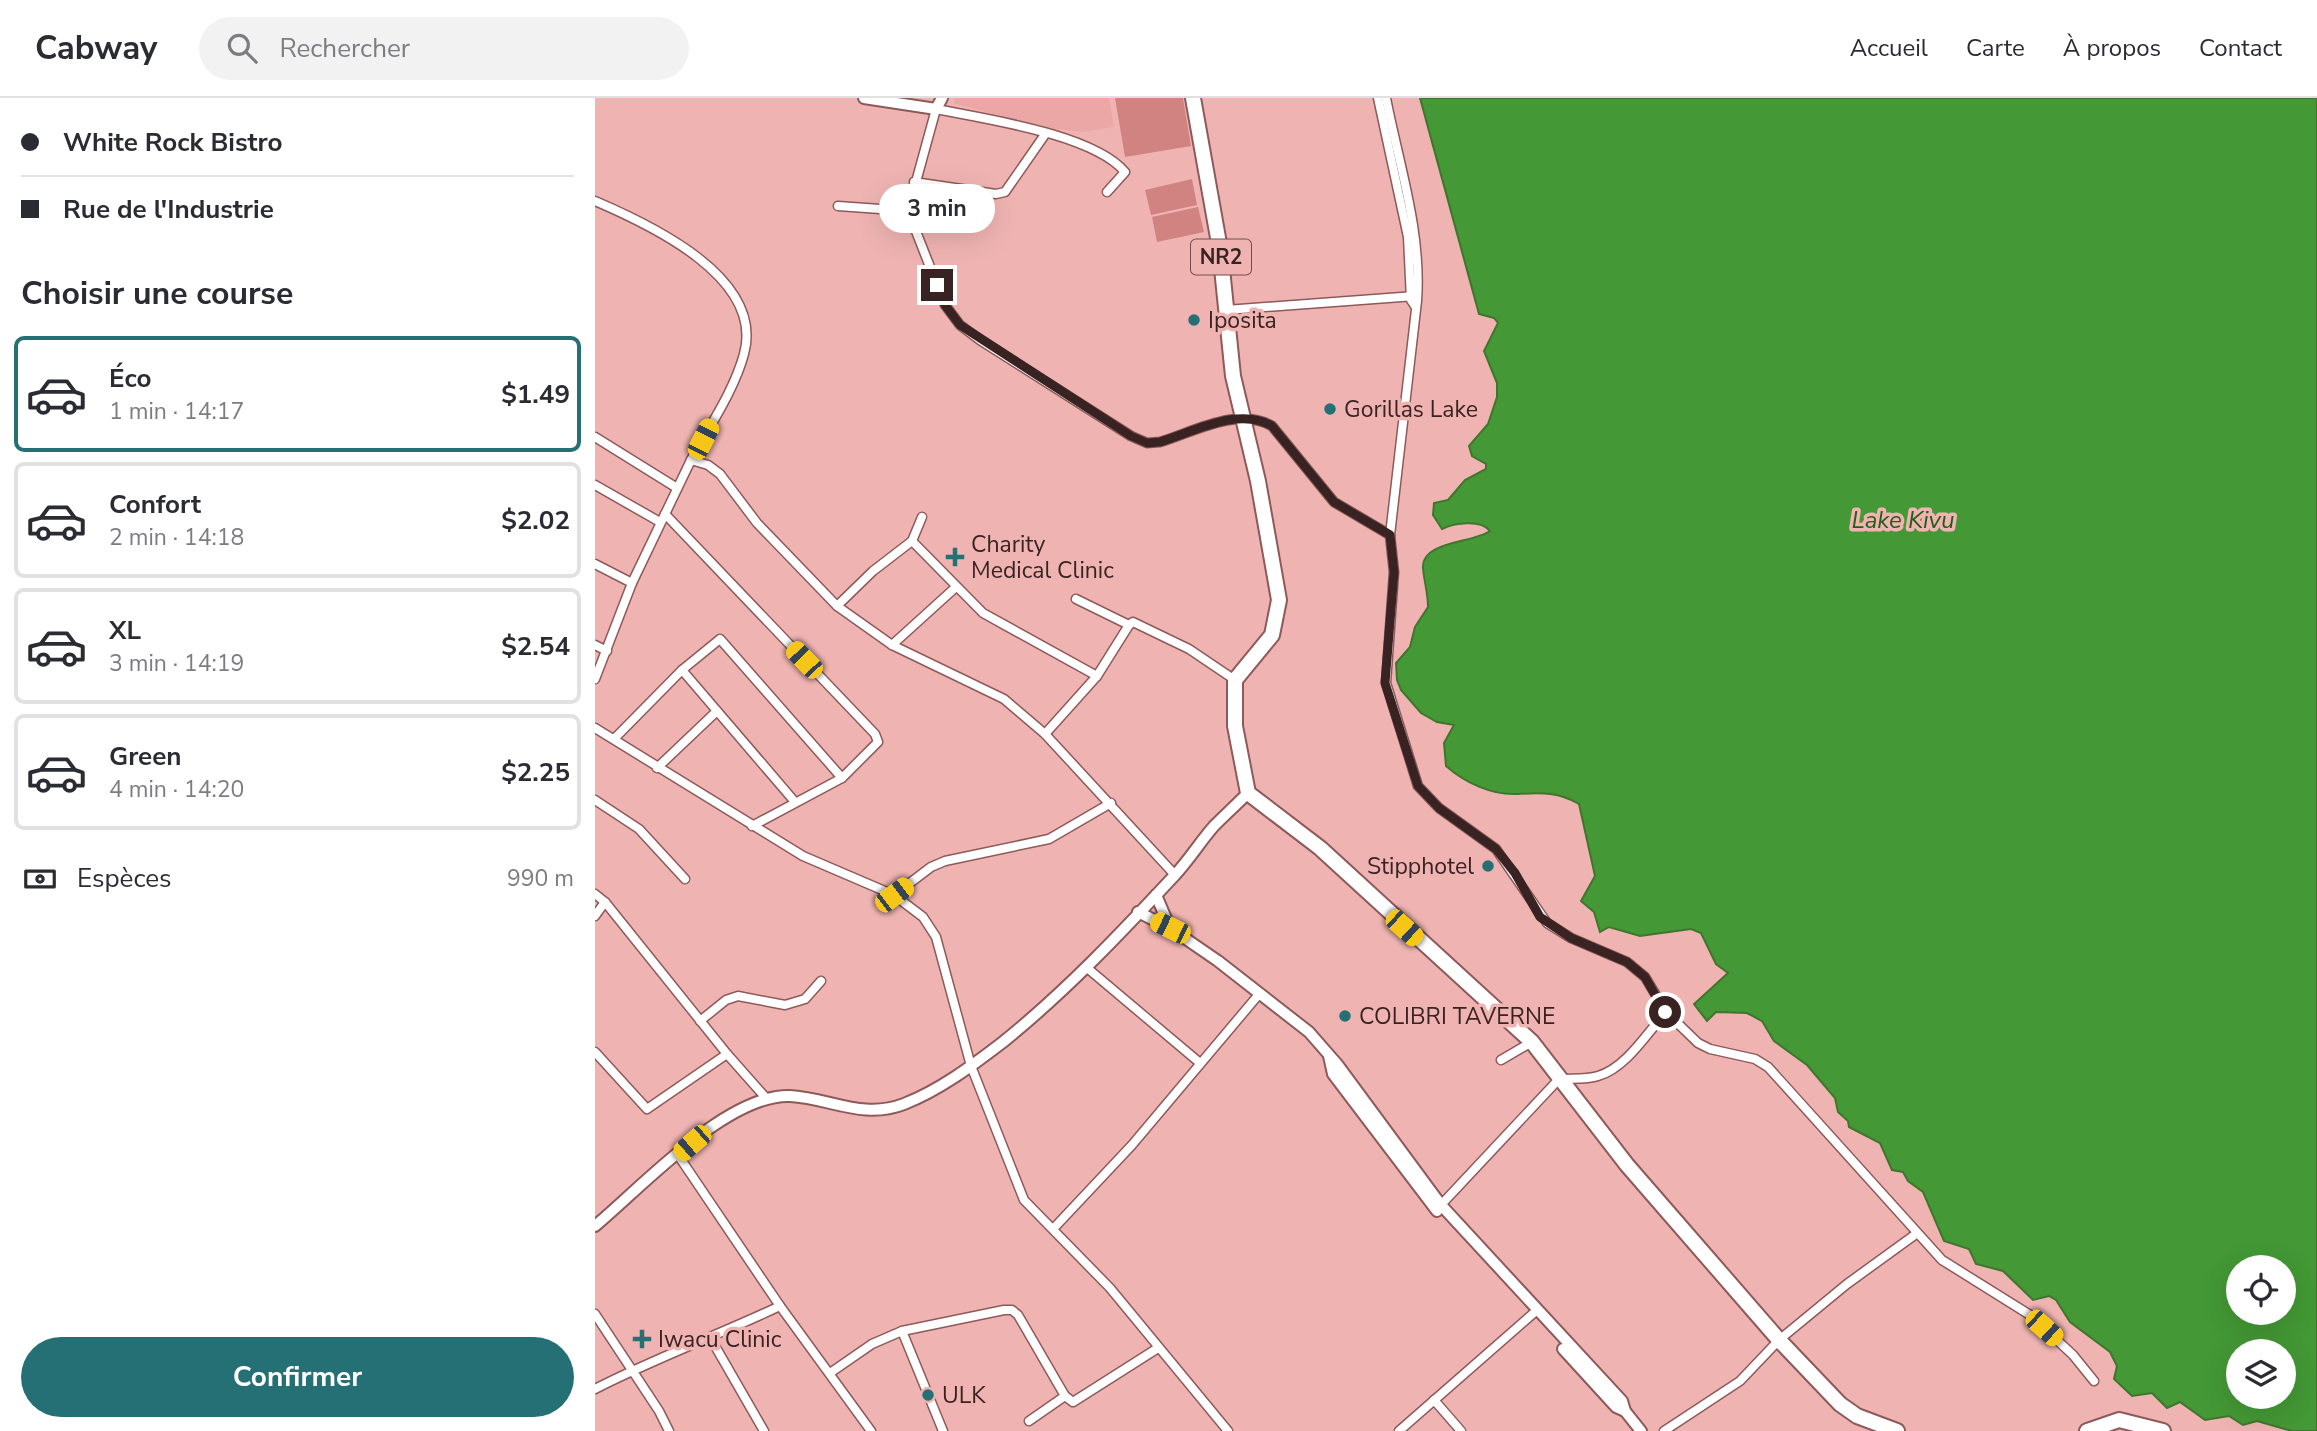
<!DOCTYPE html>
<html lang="fr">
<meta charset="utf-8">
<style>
:root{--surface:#fff;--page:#f2f2f3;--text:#2b2b33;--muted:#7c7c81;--line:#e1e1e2;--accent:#257075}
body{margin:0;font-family:"Nunito Sans",sans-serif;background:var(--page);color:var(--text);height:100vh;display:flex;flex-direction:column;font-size:26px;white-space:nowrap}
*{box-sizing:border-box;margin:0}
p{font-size:23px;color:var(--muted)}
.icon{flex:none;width:38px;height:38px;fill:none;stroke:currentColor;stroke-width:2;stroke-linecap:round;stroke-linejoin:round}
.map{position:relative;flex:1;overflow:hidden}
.sheet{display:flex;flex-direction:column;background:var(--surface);width:595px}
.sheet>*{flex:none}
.guide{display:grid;align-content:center;height:154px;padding:0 21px;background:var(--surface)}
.buttons{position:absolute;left:1631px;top:1157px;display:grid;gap:14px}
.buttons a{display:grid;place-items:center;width:70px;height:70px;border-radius:50%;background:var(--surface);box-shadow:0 7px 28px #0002;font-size:35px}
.end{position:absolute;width:32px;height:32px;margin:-16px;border:9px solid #392322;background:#fff;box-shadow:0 0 0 4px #fff}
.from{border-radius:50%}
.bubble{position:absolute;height:49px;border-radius:24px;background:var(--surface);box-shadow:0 7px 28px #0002;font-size:23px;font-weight:700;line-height:49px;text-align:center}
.car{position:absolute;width:21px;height:42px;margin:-21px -10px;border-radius:9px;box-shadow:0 0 5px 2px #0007;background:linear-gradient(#f5c518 24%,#345 0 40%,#f5c518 0 76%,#345 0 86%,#f5c518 0)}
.guide b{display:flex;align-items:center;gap:24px;height:66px;font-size:26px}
.guide b+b{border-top:2px solid var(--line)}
.guide i{width:18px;height:18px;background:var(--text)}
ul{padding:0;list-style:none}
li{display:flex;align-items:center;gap:21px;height:116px;margin:0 14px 10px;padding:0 7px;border:4px solid var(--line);border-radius:10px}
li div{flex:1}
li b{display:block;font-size:26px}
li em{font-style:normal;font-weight:700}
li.current{border-color:var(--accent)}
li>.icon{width:63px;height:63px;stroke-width:1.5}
h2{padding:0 21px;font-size:32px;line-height:84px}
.pay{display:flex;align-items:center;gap:18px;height:77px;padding:0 21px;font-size:26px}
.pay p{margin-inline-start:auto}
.button{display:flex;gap:14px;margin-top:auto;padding:14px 21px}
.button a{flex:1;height:80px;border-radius:42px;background:var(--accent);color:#fff;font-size:28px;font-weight:700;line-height:80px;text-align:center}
header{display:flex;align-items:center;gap:42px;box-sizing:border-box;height:98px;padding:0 35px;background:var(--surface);border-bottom:2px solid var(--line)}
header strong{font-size:33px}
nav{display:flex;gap:38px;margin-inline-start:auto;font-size:24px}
.search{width:490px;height:63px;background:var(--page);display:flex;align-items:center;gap:18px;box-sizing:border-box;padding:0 24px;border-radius:38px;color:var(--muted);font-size:26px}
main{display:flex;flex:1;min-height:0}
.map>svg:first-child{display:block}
.built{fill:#eaa7a5}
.green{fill:#d18382}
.water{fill:#449835;stroke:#41752f;stroke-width:2;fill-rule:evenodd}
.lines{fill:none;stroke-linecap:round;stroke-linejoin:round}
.street-casing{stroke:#8e5959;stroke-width:11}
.secondary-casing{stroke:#8e5959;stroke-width:14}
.highway-casing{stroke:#8e5959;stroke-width:18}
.street{stroke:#fff;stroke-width:8}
.secondary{stroke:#fff;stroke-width:10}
.highway{stroke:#fff;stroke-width:14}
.route{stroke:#392322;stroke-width:9}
.poi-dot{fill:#257075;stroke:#efb4b2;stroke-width:2.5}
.labels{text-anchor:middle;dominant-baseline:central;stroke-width:7;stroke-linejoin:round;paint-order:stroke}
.shield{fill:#efb4b2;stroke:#704e4d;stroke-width:2}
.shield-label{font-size:21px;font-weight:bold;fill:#392322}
.poi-label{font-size:23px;fill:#392322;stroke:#efb4b2;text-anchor:start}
.water-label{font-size:24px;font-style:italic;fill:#255c1a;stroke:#efb4b2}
</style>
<header>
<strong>Cabway</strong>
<div class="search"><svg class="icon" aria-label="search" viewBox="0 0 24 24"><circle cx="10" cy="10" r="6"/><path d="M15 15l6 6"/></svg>Rechercher</div>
<nav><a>Accueil</a><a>Carte</a><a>À propos</a><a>Contact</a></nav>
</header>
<main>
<section class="sheet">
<div class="guide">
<b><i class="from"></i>White Rock Bistro</b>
<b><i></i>Rue de l'Industrie</b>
</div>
<h2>Choisir une course</h2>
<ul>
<li class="current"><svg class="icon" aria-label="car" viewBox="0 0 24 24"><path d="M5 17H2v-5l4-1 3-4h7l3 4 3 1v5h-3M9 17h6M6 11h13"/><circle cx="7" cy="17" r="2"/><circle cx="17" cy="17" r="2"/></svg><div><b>Éco</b><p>1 min · 14:17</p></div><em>$1.49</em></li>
<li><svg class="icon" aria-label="car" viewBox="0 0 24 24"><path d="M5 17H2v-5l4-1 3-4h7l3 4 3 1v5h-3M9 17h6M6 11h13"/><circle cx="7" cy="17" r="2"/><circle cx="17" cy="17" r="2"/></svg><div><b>Confort</b><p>2 min · 14:18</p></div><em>$2.02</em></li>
<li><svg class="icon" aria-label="car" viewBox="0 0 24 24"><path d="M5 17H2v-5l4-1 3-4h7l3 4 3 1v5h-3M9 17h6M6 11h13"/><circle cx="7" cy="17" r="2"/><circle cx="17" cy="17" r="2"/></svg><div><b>XL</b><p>3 min · 14:19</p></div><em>$2.54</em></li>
<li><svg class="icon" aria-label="car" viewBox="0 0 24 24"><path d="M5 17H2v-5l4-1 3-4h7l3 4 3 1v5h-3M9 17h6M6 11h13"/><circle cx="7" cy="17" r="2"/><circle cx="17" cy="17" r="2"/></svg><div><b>Green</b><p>4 min · 14:20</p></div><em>$2.25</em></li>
</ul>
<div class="pay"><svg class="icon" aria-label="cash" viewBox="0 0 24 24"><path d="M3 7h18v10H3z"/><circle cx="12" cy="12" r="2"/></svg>Espèces<p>990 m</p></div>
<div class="button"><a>Confirmer</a></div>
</section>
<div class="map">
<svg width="1722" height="1333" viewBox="0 0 1722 1333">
<rect width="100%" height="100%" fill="#efb4b2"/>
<polygon class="built" points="360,0 514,0 519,29 488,34 451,30 358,5"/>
<g class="green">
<polygon points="520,0 588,0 596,48 530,59"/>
<polygon points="597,81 602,107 556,117 550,92"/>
<polygon points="603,109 609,134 562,144 557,119"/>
</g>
<path class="water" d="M825 0H1722V1333H1697L1662 1323 1648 1327 1634 1318 1610 1322 1585 1304 1572 1310 1557 1295 1537 1298 1519 1281 1522 1268 1515 1254 1475 1224 1461 1202 1454 1198 1438 1202 1408 1173 1381 1166 1374 1151 1349 1143 1328 1094 1313 1083 1308 1074 1297 1072 1285 1045 1254 1029 1253 1023 1243 1014 1240 1000 1212 967 1179 943 1167 923 1152 915 1121 914 1112 923 1099 906 1133 875 1121 866 1106 835 1096 831 1045 838 1014 829 1005 834 999 814 986 803 1000 778 984 706C962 693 944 695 921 696 896 697 869 684 851 668L849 645 859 627 842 624 826 615 806 592 802 582 801 565 815 549 820 529 833 509C833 495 829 483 828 470 826 443 879 445 895 433 886 421 859 425 847 431L838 417 839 405 853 402 870 382 891 371V366L877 358 874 348 893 326 902 299V285L889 253 903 225 899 220 884 216ZM1689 1169V1214H1643V1169ZM1689 1253V1298H1643V1253Z"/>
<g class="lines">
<defs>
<g id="street">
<polyline points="783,0 813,139 816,202 820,208"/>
<path d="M791 0C804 67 827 134 822 203L795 437 799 474 791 585 823 688 844 710 901 751 952 825 976 840 1032 864 1050 879 1071 914 1103 945 1115 951 1160 961 1173 969 1347 1162 1435 1217 1478 1257 1499 1283"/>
<polyline points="319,84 401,96 410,94 451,35"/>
<path d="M512 94 530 74C498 36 390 21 341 11L313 113 350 207 365 227 385 242 536 338 552 345 565 344C598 334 644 308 677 328L739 404 795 437"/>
<path d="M0 103C56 127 170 180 149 256 139 293 114 329 96 362"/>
<polyline points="243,108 313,113"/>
<polyline points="631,212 820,198"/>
<polyline points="0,339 82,390"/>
<polyline points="0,387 65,424"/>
<polyline points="70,416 280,636 283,644 247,680 157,728"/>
<polyline points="317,443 388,515 502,578"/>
<polyline points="0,466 37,485"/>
<polyline points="481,501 534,527 538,524 594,551 640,582"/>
<polyline points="242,508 278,473 317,443 327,419"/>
<polyline points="0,547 12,553"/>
<polyline points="297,547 361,489"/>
<polyline points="87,572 200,704"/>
<polyline points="0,581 37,485 96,362 113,367 125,376 162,425 242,508 297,547 409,601 450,636 580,777"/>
<polyline points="0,630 208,758 299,797 328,819 341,839 376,968 429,1102 515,1190 633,1333"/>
<polyline points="450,636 502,578 534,527"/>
<polyline points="19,641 87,572 125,541 247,680"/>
<polyline points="62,670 122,613"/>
<polyline points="0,702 44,731 90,781"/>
<polyline points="0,796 10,804 132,956 171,1000"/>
<polyline points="299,797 336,769 350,763 454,741 516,705"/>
<polyline points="0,818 10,804"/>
<polyline points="491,869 605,965"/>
<polyline points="105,923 131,902 143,898 190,907 210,901 226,883"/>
<polyline points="0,954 52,1011 132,956"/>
<polyline points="906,962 937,944"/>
<polyline points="83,1057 185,1208 276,1333"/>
<path d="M844 1109 964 981C976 980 991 982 1003 978 1031 970 1052 935 1071 914"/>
<polyline points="458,1131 537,1047 665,895"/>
<polyline points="0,1216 64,1313 74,1333"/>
<polyline points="307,1233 348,1333"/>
<polyline points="116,1241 169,1333"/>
<polyline points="235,1275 277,1246 307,1233 409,1212 417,1212 423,1217 470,1298 478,1304 563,1250"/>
<path d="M0 1291C60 1260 124 1237 185 1208"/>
<polyline points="839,1302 866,1333"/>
<polyline points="434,1323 470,1298"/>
<polyline points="804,1333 941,1213"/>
<polyline points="1069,1333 1145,1283 1184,1242 1252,1186 1321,1136"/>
</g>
<g id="secondary">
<polyline points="269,0 341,11 347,0"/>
<polyline points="561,797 575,830"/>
<polyline points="543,814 575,830 623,863 714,934 742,966 846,1107 1027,1303 1030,1313 1046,1333"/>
<polyline points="734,958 738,976 842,1113"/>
<path d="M0 1128C48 1088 132 996 195 998 235 1000 268 1022 309 1006 345 992 378 967 408 944 470 894 525 836 579 778 594 762 605 744 619 728 630 717 642 706 653 695"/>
<polyline points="968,1251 1021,1309 1030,1313"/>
</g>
<g id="highway">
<polyline points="598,0 625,151 638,278 663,383 684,502 677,537 640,582 640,628 653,695 725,750 937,944 1032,1067 1184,1242 1245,1306 1262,1318 1302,1333"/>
<polyline points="1492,1333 1524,1322 1568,1333"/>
</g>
</defs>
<use href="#street" class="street-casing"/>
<use href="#secondary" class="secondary-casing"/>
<use href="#highway" class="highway-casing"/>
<use href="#street" class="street"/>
<use href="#secondary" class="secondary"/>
<use href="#highway" class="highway"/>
</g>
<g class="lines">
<path class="route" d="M342 187 350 207 365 227 536 338 552 345 565 344C598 334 644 308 677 328L739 404 795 437 799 474 790 585 823 688 844 710 901 751 920 775 945 819 976 840 1032 864 1050 879 1070 914"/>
</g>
<g class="poi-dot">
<circle cx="599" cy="222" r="7"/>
<circle cx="735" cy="311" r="7"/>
<path d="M356.5 448.5h7v7h7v7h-7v7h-7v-7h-7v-7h7z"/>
<circle cx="893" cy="768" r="7"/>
<circle cx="750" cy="918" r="7"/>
<path d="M43.5 1230.5h7v7h7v7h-7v7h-7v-7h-7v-7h7z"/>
<circle cx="333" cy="1297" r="7"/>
</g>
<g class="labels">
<rect class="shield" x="596" y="141.5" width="60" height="35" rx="5"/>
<g class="shield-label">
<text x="626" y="159">NR2</text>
</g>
<g class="poi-label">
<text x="613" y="222">Iposita</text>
<text x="749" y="311">Gorillas Lake</text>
<text x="376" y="446">Charity<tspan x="376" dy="26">Medical Clinic</tspan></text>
<text x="879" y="768" text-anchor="end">Stipphotel</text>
<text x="764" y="918">COLIBRI TAVERNE</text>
<text x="63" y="1241">Iwacu Clinic</text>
<text x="347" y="1297">ULK</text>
</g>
<g class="water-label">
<text x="1308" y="422">Lake Kivu</text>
</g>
</g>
</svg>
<div class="buttons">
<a><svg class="icon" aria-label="locate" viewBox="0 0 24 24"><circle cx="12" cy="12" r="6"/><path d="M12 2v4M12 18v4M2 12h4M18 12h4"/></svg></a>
<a><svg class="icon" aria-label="layers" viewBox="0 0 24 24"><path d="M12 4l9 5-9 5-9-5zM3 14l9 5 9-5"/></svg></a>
</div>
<i class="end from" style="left:1070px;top:914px"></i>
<i class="end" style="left:342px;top:187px"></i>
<div class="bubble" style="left:284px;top:86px;width:116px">3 min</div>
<i class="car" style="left:108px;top:341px;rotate:27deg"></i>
<i class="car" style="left:209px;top:562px;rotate:316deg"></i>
<i class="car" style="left:299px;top:797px;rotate:53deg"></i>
<i class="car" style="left:575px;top:830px;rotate:296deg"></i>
<i class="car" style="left:809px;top:830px;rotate:132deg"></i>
<i class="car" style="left:97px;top:1045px;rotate:229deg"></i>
<i class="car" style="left:1449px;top:1230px;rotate:132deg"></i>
</div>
</main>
